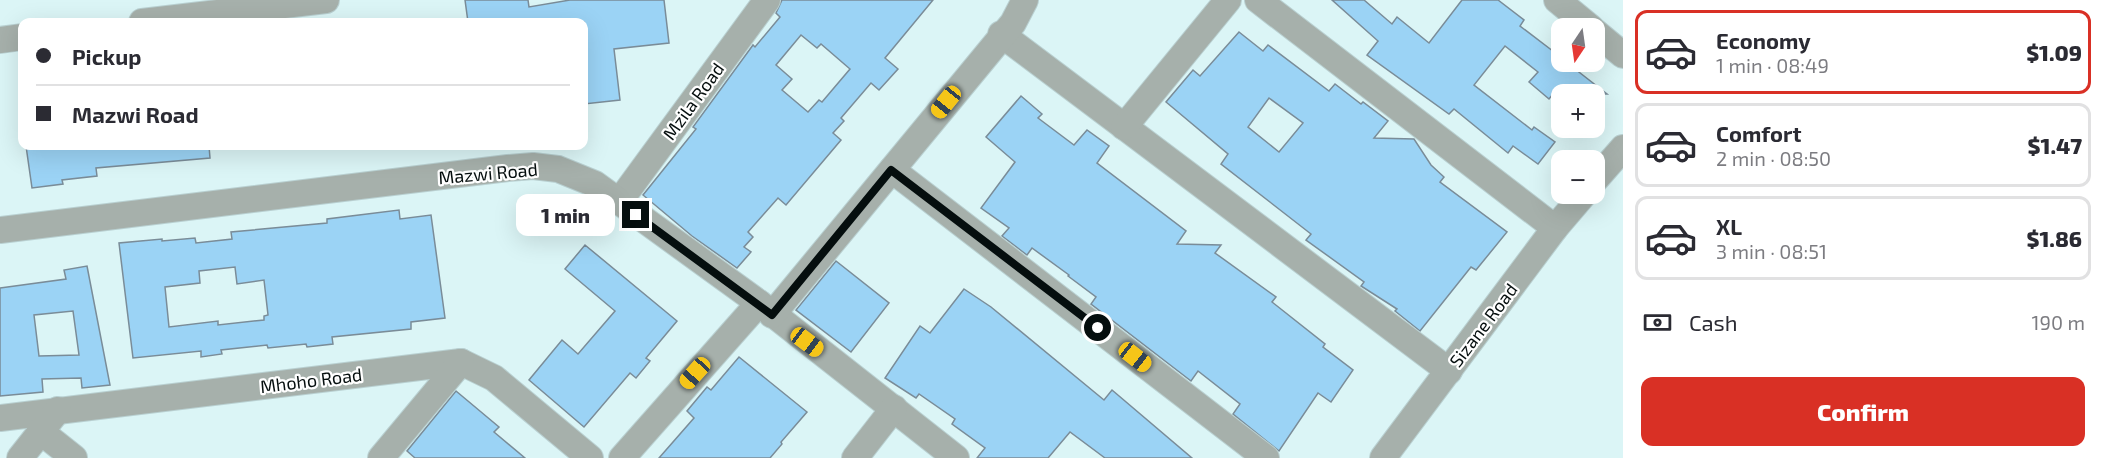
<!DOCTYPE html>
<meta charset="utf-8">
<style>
:root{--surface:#fff;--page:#f2f2f3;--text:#2b2b33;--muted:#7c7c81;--line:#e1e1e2;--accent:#d93025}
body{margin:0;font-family:"Exo 2",sans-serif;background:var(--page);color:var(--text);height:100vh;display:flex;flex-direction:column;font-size:22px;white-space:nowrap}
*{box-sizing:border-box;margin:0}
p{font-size:20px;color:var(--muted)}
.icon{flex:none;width:33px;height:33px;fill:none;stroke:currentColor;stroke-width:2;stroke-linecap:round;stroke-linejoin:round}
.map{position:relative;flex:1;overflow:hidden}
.details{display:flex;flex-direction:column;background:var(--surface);width:480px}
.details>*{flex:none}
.top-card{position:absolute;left:18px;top:18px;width:570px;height:132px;border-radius:12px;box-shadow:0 6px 24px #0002;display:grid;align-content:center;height:132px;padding:0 18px;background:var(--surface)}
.needle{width:39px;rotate:193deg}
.fabs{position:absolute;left:1551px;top:18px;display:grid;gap:12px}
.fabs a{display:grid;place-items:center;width:54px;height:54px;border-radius:12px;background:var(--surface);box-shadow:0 6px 24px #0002;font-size:30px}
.end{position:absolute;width:27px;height:27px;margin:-14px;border:8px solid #050e0e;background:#fff;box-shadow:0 0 0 3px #fff}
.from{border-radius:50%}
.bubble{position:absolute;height:42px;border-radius:12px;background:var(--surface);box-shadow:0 6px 24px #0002;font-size:20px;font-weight:800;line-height:42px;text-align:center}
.car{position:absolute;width:18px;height:36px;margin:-18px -9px;border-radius:8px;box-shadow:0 0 4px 2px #0007;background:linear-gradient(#f5c518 24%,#345 0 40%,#f5c518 0 76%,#345 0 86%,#f5c518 0)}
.top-card b{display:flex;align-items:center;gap:21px;height:57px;font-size:22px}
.top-card b+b{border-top:2px solid var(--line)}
.top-card i{width:15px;height:15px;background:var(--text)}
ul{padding:10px 0 0;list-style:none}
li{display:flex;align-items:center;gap:18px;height:84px;margin:0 12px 9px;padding:0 6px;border:3px solid var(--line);border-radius:12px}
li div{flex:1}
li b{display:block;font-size:22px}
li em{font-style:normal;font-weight:800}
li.selected{border-color:var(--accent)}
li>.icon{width:54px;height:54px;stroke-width:1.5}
.pay{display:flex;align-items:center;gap:15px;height:66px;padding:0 18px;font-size:22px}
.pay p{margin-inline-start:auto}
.action{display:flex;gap:12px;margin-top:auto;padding:12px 18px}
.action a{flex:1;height:69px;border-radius:12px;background:var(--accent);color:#fff;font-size:24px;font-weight:800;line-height:69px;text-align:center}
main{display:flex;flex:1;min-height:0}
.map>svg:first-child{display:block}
.building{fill:#9bd3f5;stroke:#7a8c98;stroke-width:1.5;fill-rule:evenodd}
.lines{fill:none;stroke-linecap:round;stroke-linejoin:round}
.minor-casing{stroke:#b9d0d1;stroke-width:28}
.minor{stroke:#a6b0ab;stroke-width:26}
.route{stroke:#050e0e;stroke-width:8}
.labels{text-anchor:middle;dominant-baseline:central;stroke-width:4.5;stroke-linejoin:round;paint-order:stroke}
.street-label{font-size:18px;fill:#050e0e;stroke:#fff}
</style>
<main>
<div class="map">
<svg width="1623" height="458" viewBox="0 0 1623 458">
<rect width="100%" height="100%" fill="#dbf5f6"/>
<g class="building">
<polygon points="465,0 528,0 529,7 570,0 664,0 669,43 614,49 620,100 584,104 584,22 468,22"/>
<path d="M782 0H933L885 58 898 69 879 90 871 83 841 118 844 121 833 133 841 140 786 205 778 198 748 232 753 237 744 247 751 252 737 268 692 236 643 195 696 129 693 127 753 45 755 47 780 17 776 13ZM801 35 817 48 821 44 850 69 822 102 819 100 808 112 782 90 792 79 776 65Z"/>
<polygon points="1332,0 1364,0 1392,24 1397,17 1429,43 1462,0 1498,0 1524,20 1520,26 1562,58 1562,62 1566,62 1607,94 1553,94 1549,99 1529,82 1538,72 1505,46 1474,85 1532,130 1534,127 1555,142 1538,164 1513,146 1508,153 1454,109 1449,114 1367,55 1378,41"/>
<path d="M1239 32 1263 51 1268 45 1329 91 1335 84 1361 104 1363 102 1388 121 1374 138 1414 139 1431 165 1444 177 1440 182 1507 232 1476 270 1471 267 1420 331 1395 311 1397 309 1361 286 1364 282 1306 240 1311 234 1221 164 1228 154 1166 102 1193 70 1200 76ZM1269 98 1303 123 1279 152 1248 127Z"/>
<polygon points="1021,96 1042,114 1038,118 1074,145 1087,130 1109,146 1097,163 1186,231 1177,244 1221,245 1215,253 1276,297 1272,302 1325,344 1323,347 1353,370 1331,402 1318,393 1279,451 1233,414 1240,404 1198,371 1191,381 1091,304 1096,297 1068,276 1069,275 1032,248 1027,255 1002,236 1009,228 981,208 1015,162 986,137"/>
<polygon points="26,146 209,146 210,158 96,168 97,176 62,180 63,184 32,188"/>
<path d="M399 210 400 219 431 215 445 318 411 322V329L332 337 333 344 307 347 306 344 268 348 267 345 221 350 222 354 201 357V351L133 358 119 243 162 239V241L195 238 196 243 232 239 231 232 327 223V219ZM235 267 237 284 264 280 268 315 264 316V320L218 325V321L169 327 165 287 200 283 199 271Z"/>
<polygon points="585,245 677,321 646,358 650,361 636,378 630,373 584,427 529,380 562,340 578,354 615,311 565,269"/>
<polygon points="836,261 889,303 851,352 796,310"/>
<path d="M87 266 110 385 82 388 81 378 42 379 43 392 0 396V288L66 279 64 270ZM73 311 79 355 39 356 34 315Z"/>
<polygon points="964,289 991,307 1104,400 1112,390 1192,458 1105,458 1070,432 1048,458 977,458 985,448 952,424 955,419 919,394 916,398 885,378 920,326 930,333"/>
<polygon points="739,357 807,412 781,442 782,444 770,458 659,458 694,418 687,411 707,387 711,390"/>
<polygon points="456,391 499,427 494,432 525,458 415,458 407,451"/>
</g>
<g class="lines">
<defs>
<g id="minor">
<polyline points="1258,0 1555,228"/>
<polyline points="1557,0 1591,28"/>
<polyline points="142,22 326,0"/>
<polyline points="1594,31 1623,55"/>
<polyline points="1001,34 1449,371"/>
<polyline points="0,40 22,37"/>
<polyline points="1124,127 1228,0"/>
<polyline points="892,170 1266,458"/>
<polyline points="1594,181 1623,148"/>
<polyline points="619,202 767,0"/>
<polyline points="0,230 508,168 533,166 558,169 595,184 759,303 956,458"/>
<polyline points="772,315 1013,23 1025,0"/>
<polyline points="0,418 461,362 494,378 590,458"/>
<polyline points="40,431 74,458"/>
<polyline points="20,458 58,410"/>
<polyline points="381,458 461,362"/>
<polyline points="622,458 759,303"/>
<polyline points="855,458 894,408"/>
<polyline points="1383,458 1555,228 1584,194"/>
</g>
</defs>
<use href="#minor" class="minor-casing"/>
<use href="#minor" class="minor"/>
</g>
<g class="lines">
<polyline class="route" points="636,215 772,315 891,170 1098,328"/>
</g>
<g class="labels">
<g class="street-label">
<text transform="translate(693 101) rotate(-54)">Mzila Road</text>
<text transform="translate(488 173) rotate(-5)">Mazwi Road</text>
<text transform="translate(1483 325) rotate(-53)">Sizane Road</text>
<text transform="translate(311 380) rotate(-7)">Mhoho Road</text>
</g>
</g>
</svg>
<div class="fabs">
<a><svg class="needle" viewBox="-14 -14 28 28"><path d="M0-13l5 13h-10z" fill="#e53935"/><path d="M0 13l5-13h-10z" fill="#7c7c81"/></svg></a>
<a>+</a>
<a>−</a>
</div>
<i class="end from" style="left:1098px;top:328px"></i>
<i class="end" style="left:636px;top:215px"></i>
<div class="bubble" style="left:516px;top:194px;width:99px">1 min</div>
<i class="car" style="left:946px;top:102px;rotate:219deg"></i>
<i class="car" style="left:807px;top:342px;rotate:127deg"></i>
<i class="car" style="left:1135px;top:357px;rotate:128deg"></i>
<i class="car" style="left:695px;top:373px;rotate:222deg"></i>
<div class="top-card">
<b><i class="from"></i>Pickup</b>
<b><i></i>Mazwi Road</b>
</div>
</div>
<section class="details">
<ul>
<li class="selected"><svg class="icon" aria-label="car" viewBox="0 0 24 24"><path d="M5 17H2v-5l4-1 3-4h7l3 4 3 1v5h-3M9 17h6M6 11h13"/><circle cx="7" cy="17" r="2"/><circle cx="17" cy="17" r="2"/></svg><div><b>Economy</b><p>1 min · 08:49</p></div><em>$1.09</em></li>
<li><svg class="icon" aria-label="car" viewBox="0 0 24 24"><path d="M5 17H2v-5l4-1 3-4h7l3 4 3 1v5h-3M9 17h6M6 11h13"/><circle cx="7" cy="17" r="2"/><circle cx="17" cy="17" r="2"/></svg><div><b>Comfort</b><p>2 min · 08:50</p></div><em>$1.47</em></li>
<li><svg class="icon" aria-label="car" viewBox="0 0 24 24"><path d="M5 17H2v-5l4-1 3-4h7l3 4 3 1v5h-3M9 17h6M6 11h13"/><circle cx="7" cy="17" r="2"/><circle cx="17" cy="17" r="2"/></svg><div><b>XL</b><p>3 min · 08:51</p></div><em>$1.86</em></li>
</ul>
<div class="pay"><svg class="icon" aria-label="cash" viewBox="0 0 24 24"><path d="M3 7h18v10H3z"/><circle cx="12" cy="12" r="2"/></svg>Cash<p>190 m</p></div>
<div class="action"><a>Confirm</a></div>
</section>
</main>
